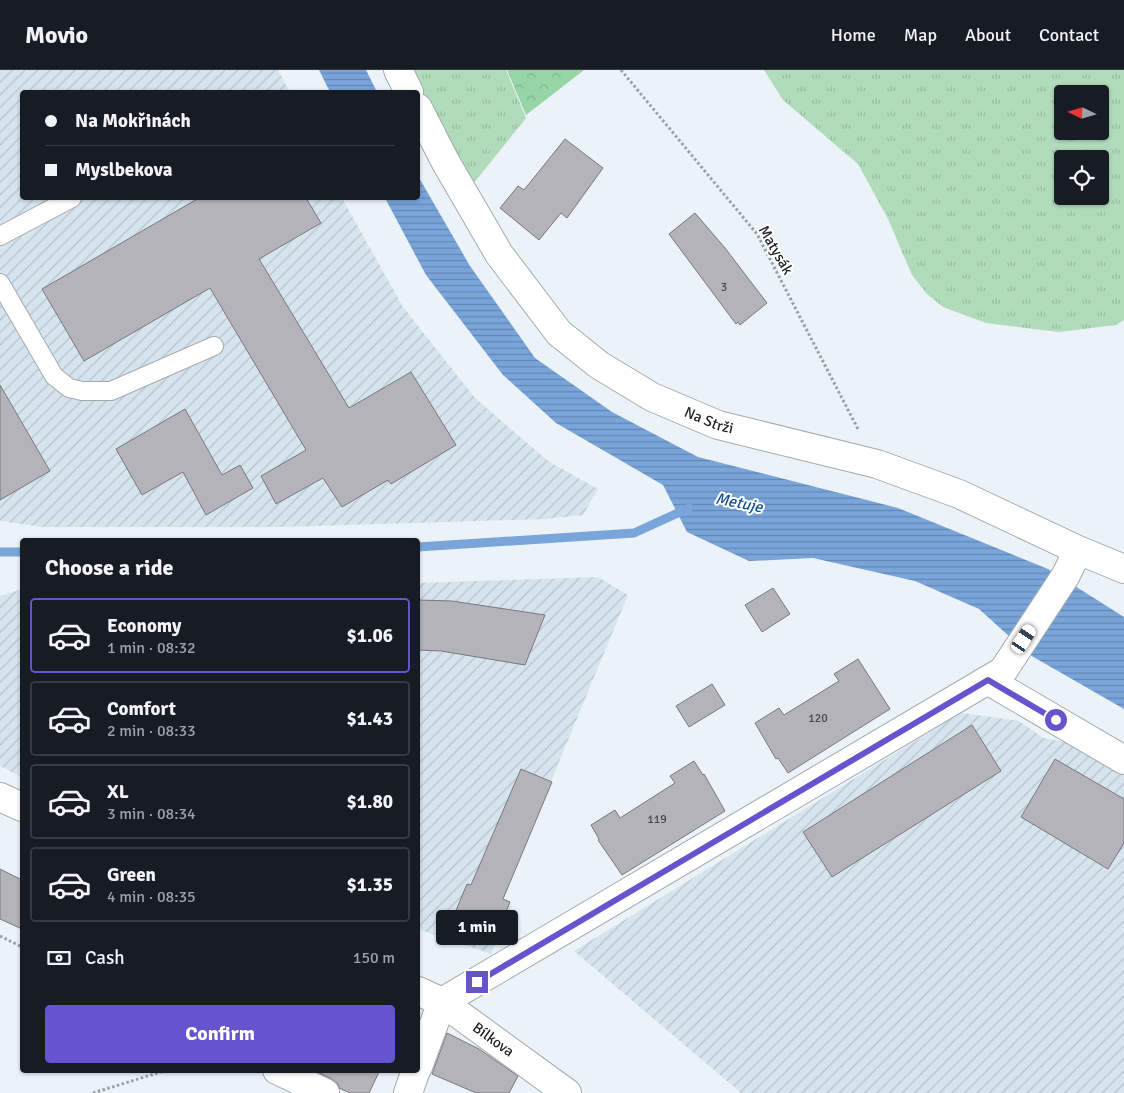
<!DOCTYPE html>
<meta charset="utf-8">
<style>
:root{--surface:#171b24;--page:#20242c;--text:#f1f3f6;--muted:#9ea1a6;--line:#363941;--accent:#6454ce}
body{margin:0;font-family:Signika,sans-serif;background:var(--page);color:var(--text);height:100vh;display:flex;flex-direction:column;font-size:19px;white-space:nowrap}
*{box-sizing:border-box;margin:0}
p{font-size:16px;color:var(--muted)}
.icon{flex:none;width:28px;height:28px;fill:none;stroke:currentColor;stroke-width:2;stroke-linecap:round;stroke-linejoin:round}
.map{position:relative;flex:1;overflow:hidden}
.sheet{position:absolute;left:20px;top:468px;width:400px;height:535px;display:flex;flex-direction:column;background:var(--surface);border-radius:5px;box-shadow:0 1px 4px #0004}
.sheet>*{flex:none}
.hud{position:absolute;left:20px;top:20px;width:400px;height:110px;border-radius:5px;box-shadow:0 1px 4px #0004;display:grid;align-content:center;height:110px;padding:0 25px;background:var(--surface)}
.needle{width:32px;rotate:275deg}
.tools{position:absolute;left:1054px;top:15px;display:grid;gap:10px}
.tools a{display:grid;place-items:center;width:55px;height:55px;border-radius:5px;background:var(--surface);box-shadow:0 1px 4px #0004;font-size:25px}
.end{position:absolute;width:22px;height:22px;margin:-11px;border:6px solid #6454ce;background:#fff;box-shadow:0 0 0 2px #fff}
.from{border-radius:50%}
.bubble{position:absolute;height:35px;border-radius:5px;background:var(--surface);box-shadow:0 1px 4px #0004;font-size:16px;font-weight:800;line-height:35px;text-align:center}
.car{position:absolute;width:15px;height:30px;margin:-15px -8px;border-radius:6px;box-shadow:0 0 4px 1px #0007;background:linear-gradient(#fff 24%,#345 0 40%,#fff 0 76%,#345 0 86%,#fff 0)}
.hud b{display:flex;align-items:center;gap:18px;height:48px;font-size:19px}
.hud b+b{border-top:1px solid var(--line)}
.hud i{width:12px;height:12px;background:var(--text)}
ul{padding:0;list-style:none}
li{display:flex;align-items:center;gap:15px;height:75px;margin:0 10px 8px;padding:0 15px;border:2px solid var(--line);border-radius:5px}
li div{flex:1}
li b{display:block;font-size:19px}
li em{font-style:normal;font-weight:800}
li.current{border-color:var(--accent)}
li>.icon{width:45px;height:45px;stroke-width:1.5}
h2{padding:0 25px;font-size:22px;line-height:60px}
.pay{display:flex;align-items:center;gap:12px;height:55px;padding:0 25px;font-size:19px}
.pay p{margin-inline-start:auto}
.action{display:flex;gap:10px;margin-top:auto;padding:10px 25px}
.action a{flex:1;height:58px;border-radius:5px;background:var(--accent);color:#fff;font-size:20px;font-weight:800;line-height:58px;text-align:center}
header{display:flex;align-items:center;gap:30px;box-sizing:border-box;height:70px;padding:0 25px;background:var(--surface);border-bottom:1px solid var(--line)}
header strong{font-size:24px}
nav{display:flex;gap:28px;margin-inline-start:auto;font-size:18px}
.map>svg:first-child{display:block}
.industrial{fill:url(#industrial-furrows)}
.grass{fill:url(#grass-tufts);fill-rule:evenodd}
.forest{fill:url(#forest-crowns)}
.water{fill:url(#water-rules)}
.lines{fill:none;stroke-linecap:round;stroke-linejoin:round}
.stream{stroke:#79a5da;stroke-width:9}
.building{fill:#b5b3ba;stroke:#7a777e}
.lane-casing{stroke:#a4abb0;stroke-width:20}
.street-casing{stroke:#a4abb0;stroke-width:30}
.path{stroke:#999fa3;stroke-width:3;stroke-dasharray:2.5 2.5;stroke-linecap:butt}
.lane{stroke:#fff;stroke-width:18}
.street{stroke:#fff;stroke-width:28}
.route{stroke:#6454ce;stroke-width:6}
.labels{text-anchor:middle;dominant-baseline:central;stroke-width:4;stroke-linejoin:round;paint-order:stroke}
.number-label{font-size:12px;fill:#46484b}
.street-label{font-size:15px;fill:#212426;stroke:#fff}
.water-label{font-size:16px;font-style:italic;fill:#155091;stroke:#fff}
</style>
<header>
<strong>Movio</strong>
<nav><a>Home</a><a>Map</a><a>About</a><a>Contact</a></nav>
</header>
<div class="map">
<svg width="1124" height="1023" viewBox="0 0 1124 1023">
<defs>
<pattern id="industrial-furrows" width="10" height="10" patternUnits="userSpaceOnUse" patternTransform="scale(1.25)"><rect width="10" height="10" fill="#d6e4ee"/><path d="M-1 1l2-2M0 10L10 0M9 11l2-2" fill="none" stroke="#b7c3cc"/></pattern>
<pattern id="grass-tufts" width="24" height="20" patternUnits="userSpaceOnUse" patternTransform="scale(1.25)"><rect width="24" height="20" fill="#b1dcbb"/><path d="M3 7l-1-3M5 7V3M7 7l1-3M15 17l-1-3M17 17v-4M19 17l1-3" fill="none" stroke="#98bda1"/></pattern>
<pattern id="forest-crowns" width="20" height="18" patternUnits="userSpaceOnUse" patternTransform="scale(1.25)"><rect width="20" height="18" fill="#96d5a6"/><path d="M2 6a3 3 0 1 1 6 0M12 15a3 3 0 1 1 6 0" fill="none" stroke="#81b78f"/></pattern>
<pattern id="water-rules" width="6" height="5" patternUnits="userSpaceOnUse" patternTransform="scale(1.25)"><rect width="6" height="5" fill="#79a5da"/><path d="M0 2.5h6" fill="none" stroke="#6386b1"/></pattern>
</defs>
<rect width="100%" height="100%" fill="#ebf2f8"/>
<g class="industrial">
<polygon points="0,0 278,0 290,22 22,22 22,128 342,128 403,237 475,328 548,391 598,419 583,445 545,449 282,457 43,457 0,451"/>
<polygon points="598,507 628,525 502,830 512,835 491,884 418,859 418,513"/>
<polygon points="22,519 22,707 0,696 0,526"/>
<polygon points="961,643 1019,651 1043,668 1090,677 1124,699 1124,1023 741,1023 574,881"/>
</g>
<g class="grass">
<polygon points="412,0 506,0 526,48 473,114 464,106"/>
<path d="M764 0H1124V250L1116 255 1059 262 986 253 943 237 927 224 912 205 888 149 858 94 783 30ZM1062 24H1100V61H1062ZM1062 89H1100V126H1062Z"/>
</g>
<polygon class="forest" points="507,0 584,0 526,45"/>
<g class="water">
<polygon points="319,0 366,0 377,22 330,22"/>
<polygon points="418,106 470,196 535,288 612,342 698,387 898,438 1048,499 1124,547 1124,639 1030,585 979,539 915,511 813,488 749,491 687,462 663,415 556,353 503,305 426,205 385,128 418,128"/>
</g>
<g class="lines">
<g class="stream">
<polyline points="418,477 634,463 689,438"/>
<polyline points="0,482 22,482"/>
</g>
</g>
<g class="building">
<polygon points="565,69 603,98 567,148 561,143 539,170 500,138 518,116 524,120"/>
<polygon points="199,128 306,128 321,153 259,189 349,338 411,302 456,375 391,414 388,410 342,437 323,408 276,434 261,406 306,380 210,218 84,291 42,219"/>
<polygon points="695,143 725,178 767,233 740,255 738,252 736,254 669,164"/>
<polygon points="0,315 50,401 0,430"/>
<polygon points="185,339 222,405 240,395 253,418 206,445 183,402 142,425 116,379"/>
<polygon points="773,518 790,544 762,562 745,535"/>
<polygon points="418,530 452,531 545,545 525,595 441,581 418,580"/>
<polygon points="858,589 890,639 788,703 778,688 776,689 755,653 779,638 784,645 839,611 834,604"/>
<polygon points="712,614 725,635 689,657 676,636"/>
<polygon points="972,655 1001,701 832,807 803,762"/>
<polygon points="1055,689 1124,729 1124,773 1108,799 1021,747"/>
<polygon points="694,691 703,705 704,704 725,741 622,805 598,770 599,769 591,755 615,740 620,748 675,713 670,706"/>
<polygon points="521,699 552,712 503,829 510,832 493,873 450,855 467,814 471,815"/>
<polygon points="0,799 22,810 22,859 0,849"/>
<polygon points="447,963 479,979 518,1006 509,1023 476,1023 432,1004"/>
<polygon points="313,1000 380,1000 369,1023 350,1023 339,1018 338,1014 332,1009"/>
</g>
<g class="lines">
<defs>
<g id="lane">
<polyline points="0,166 72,128"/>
<polyline points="0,213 54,306 69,318 82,321 111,321 214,276"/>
</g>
<g id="street">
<polyline points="398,0 409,22"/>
<path id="s1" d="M418 38 445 91 499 184 559 263 599 295 652 327 718 355 877 394 959 424 1078 480 1124 499"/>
<polyline points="989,611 1124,690"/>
<polyline points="0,727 22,737"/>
<path id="s2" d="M418 921 442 932 567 1023"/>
<polyline points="418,997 442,932 1003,601 1066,505 1078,480"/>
<polyline points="277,1000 325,1023"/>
<polyline points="408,1023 416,1000"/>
</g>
</defs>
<use href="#lane" class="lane-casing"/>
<use href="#street" class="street-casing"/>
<g class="path">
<polyline points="621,0 757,164 859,361"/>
<polyline points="0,866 22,877"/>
<polyline points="93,1023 167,1000"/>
</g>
<use href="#lane" class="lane"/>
<use href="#street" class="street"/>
</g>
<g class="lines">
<polyline class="route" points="477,912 988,610 1056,650"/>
</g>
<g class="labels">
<g class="number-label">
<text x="724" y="217">3</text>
<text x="818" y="648">120</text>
<text x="657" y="749">119</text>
</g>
<g class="street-label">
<text transform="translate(776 180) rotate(60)">Matysák</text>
<text stroke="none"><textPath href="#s1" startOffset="441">Na Strži</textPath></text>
<text stroke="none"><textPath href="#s2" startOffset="90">Bílkova</textPath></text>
</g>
<g class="water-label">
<text transform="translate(739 433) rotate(11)">Metuje</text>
</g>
</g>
</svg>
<div class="tools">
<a><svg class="needle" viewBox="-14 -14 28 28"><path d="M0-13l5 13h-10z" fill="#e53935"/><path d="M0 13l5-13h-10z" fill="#9ea1a6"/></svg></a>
<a><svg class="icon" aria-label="locate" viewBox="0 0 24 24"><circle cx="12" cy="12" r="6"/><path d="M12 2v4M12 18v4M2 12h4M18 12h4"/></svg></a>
</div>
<i class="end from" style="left:1056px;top:650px"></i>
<i class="end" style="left:477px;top:912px"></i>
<div class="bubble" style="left:436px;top:840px;width:82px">1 min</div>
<i class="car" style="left:1024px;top:569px;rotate:33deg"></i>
<div class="hud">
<b><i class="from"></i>Na Mokřinách</b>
<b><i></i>Myslbekova</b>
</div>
<section class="sheet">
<h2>Choose a ride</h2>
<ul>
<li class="current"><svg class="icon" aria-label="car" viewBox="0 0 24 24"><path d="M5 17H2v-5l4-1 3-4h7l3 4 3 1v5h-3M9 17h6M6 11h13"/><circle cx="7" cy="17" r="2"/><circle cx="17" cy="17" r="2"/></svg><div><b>Economy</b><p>1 min · 08:32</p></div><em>$1.06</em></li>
<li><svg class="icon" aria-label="car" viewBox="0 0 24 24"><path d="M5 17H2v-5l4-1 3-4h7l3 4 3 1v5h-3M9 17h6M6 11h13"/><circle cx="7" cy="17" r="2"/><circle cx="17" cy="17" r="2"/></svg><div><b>Comfort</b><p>2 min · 08:33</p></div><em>$1.43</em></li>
<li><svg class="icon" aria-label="car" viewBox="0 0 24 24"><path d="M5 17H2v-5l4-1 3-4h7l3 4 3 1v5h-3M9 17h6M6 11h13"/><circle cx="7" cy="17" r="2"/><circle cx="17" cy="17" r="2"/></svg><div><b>XL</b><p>3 min · 08:34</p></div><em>$1.80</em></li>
<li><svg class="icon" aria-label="car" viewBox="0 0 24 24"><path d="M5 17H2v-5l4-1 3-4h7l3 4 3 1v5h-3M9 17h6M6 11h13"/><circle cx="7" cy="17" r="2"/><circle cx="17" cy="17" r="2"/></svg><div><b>Green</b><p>4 min · 08:35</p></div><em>$1.35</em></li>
</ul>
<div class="pay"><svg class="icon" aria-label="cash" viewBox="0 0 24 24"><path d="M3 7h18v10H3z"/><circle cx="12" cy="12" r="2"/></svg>Cash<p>150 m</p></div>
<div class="action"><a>Confirm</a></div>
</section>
</div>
